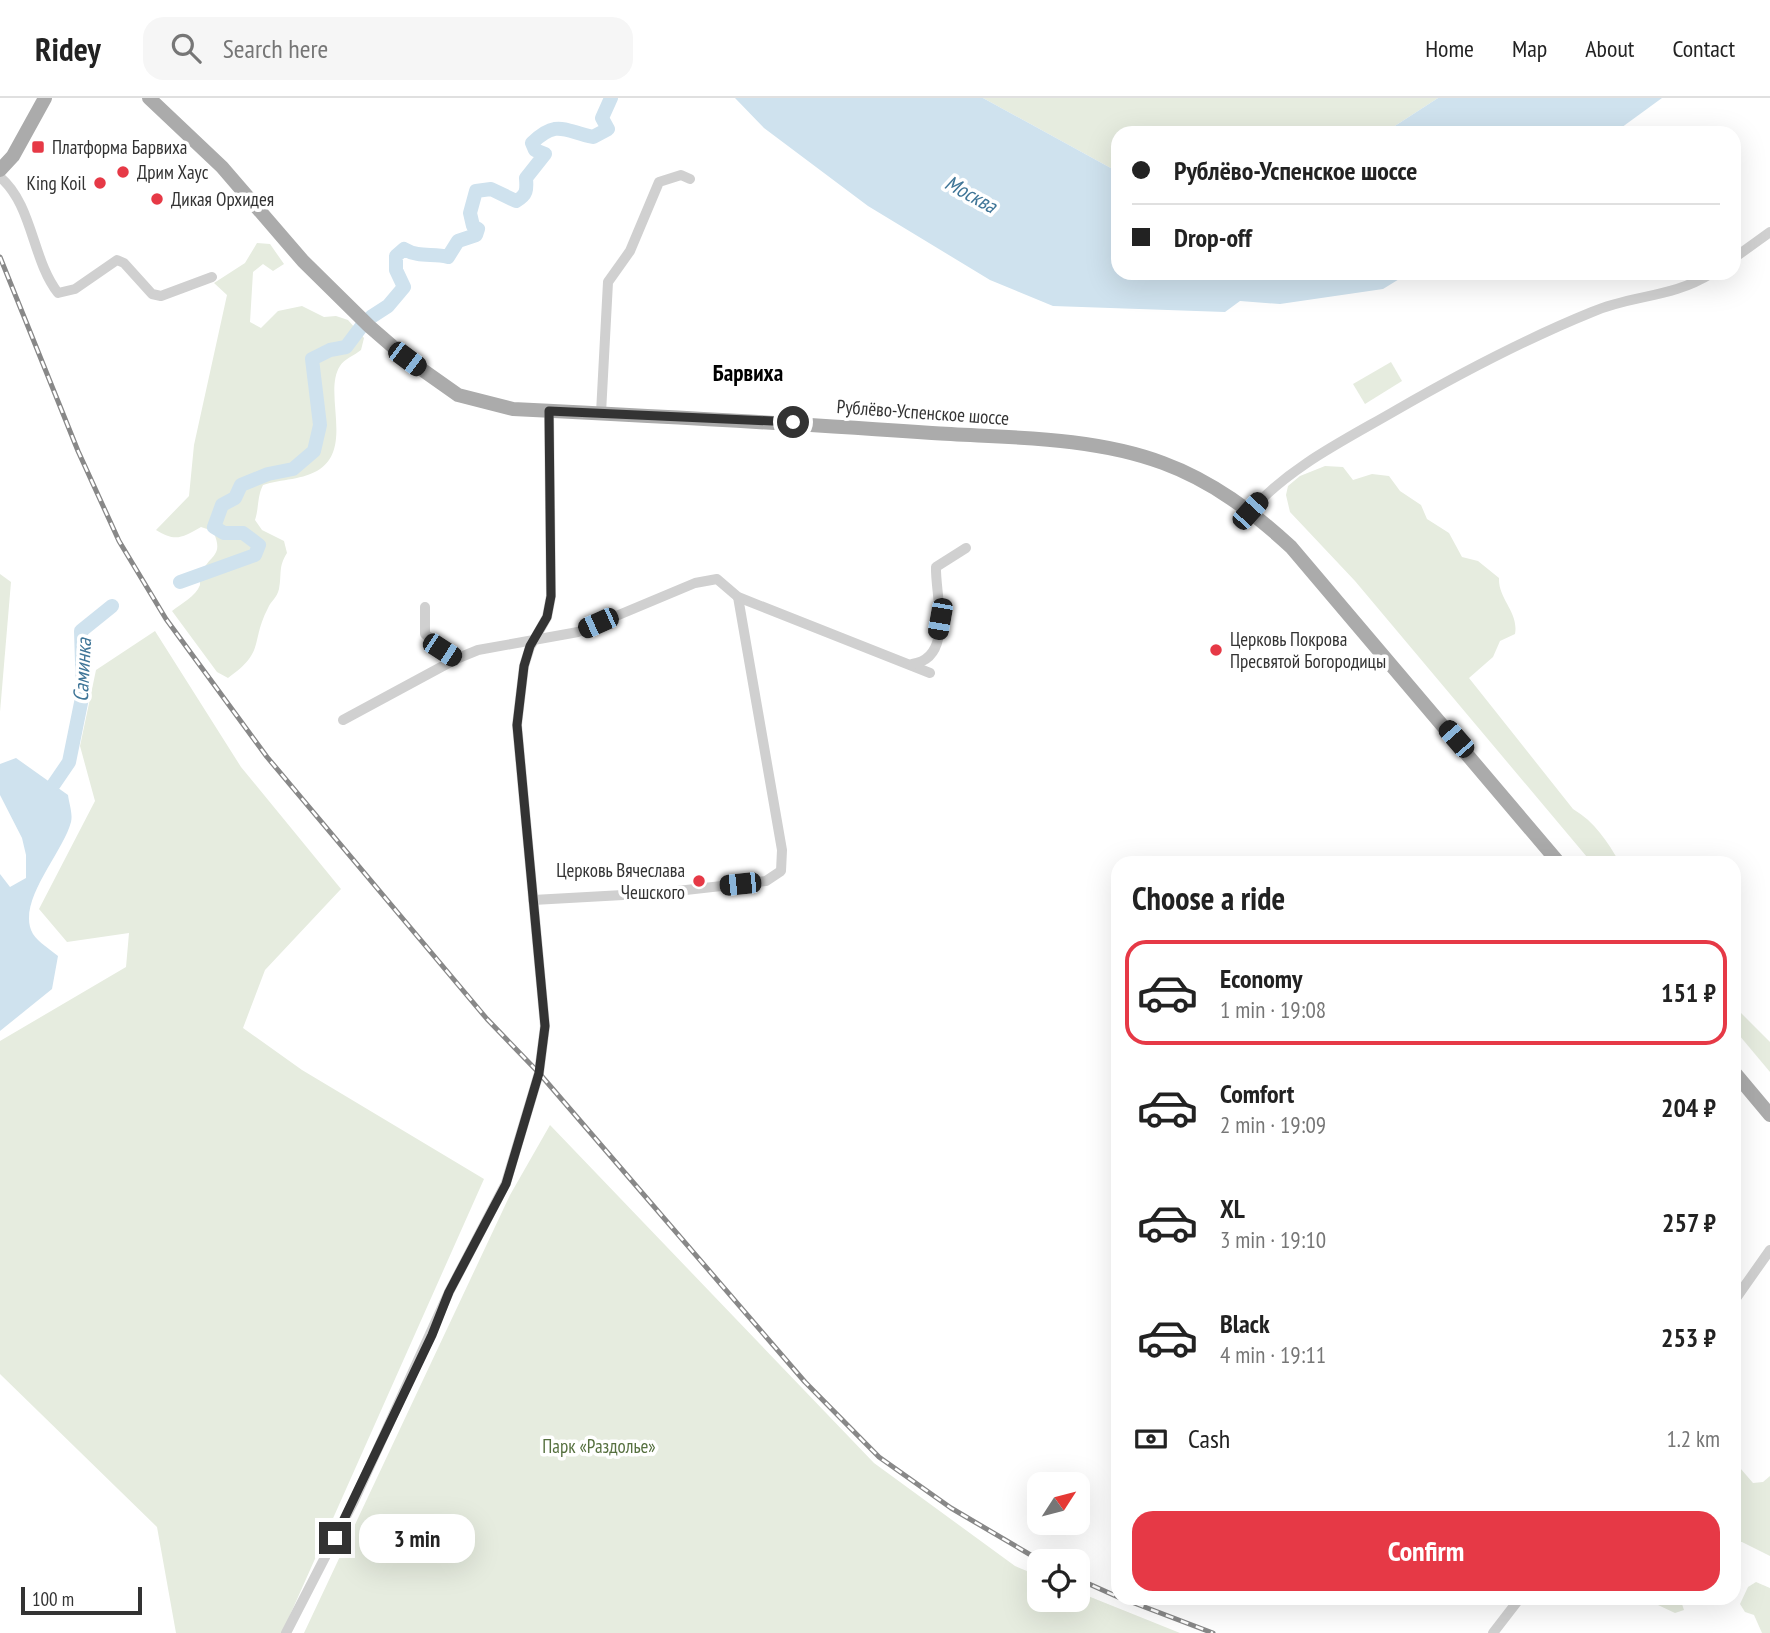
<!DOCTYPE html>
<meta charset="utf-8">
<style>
:root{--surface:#fff;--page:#f6f6f6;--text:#222;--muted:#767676;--line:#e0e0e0;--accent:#e63946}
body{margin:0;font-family:"PT Sans Narrow",sans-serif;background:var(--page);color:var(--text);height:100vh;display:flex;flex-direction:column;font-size:26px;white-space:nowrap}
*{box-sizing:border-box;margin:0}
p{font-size:23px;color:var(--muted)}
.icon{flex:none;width:38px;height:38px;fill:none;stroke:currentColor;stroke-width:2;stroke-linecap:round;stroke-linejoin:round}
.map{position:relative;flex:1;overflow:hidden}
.details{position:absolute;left:1111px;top:758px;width:630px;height:749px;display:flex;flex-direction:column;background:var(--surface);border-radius:21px;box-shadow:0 7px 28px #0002}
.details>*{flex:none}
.banner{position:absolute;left:1111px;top:28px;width:630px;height:154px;border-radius:21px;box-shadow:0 7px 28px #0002;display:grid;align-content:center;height:154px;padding:0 21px;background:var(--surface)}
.needle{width:46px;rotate:54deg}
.buttons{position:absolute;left:1027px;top:1374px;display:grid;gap:14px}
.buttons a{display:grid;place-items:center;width:63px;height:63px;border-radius:14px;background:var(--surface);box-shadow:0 7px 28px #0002;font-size:35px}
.scale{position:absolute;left:21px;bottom:18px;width:121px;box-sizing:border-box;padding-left:7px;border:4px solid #333;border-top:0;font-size:19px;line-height:24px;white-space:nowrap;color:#333;-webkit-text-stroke:5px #fff;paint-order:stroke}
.end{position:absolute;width:32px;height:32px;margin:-16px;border:9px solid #333;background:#fff;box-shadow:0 0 0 4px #fff}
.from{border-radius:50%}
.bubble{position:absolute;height:49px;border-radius:21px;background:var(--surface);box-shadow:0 7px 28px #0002;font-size:23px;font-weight:700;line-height:49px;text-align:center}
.car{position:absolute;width:21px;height:42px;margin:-21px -10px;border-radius:9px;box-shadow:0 0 5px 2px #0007;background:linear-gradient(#222 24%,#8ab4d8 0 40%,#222 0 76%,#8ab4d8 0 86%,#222 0)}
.banner b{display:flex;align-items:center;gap:24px;height:66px;font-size:26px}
.banner b+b{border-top:2px solid var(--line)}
.banner i{width:18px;height:18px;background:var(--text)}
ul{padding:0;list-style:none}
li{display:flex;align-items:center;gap:21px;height:105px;margin:0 14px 10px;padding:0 7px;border:4px solid transparent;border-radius:21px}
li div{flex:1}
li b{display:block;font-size:26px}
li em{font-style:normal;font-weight:700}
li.current{border-color:var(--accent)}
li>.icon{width:63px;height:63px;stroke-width:1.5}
h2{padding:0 21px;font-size:32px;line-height:84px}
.pay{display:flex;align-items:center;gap:18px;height:77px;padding:0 21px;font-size:26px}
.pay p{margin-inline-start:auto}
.button{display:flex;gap:14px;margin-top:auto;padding:14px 21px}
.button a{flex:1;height:80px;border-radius:21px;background:var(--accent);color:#fff;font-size:28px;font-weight:700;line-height:80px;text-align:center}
header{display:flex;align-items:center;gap:42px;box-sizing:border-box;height:98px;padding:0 35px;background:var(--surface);border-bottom:2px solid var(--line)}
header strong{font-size:33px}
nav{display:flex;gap:38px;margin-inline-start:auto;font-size:24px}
.search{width:490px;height:63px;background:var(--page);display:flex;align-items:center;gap:18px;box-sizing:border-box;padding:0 24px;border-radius:21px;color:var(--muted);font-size:26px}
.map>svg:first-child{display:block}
.green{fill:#e6ecdf}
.water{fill:#cfe2ee}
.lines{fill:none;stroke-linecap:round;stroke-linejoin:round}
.river{stroke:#cfe2ee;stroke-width:14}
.minor{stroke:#d0d0d0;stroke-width:10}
.major{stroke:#ababab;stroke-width:14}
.rail-casing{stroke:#888;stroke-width:5}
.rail{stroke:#fff;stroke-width:2.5;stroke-dasharray:8;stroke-linecap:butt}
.route{stroke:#333;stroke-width:9}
.poi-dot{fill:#e63946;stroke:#fff;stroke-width:2.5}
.labels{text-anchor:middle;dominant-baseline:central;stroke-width:7;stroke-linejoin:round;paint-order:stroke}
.poi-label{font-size:19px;fill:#333;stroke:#fff;text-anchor:start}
.street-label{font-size:19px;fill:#333;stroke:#fff}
.park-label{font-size:19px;fill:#56703f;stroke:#fff}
.water-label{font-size:21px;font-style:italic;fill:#3f7597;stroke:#fff}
.quarter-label{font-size:23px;font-weight:bold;fill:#000;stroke:#fff}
</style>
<header>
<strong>Ridey</strong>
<div class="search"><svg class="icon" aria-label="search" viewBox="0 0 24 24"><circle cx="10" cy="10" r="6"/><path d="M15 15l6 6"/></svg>Search here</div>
<nav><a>Home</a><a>Map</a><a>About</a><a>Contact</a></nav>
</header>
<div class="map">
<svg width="1770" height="1535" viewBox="0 0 1770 1535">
<rect width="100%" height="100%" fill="#fff"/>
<g class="green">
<polygon points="983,0 1438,0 1384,35 1118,35 1118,74"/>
<path d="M257 145 270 146 284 166 273 173 263 166 253 174 250 224 261 230 278 213 302 208 324 219 336 218 348 222 364 240 361 252C355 257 344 261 340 268 323 294 353 348 320 371 304 382 281 381 263 387 257 399 259 410 255 422L262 432 284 443 287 455C278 469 282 476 279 491 277 500 271 503 268 510 250 545 266 553 228 580L217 574 172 513C181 506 196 498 200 487 200 485 200 478 201 476 209 456 225 459 213 433L201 429C182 440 175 444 156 432L189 398 194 347 227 197 214 185 245 165Z"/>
<polygon points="1391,264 1402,283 1365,306 1353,286"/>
<path d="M1325 368 1343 369 1353 382 1372 376 1389 378 1400 393 1421 407 1427 421 1449 435 1462 459 1478 463 1499 480C1498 501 1519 514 1515 536L1500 543 1493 559 1469 580 1573 711C1595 724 1607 743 1620 765H1592L1355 483 1290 414 1286 397 1288 388 1300 378Z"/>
<polygon points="0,476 11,484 0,614"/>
<polygon points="155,533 241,669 341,791 265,872 243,930 302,972 484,1081 282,1535 176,1535 157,1429 0,1276 0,943 126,869 129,835 67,844 39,811 95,703 80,648 96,572"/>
<polygon points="1734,908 1770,944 1770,974 1734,931"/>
<polygon points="550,1027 874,1365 1015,1468 1039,1478 1040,1502 1078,1502 1078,1494 1180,1535 304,1535 510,1097"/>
<polygon points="1734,1363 1753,1385 1763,1384 1770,1378 1770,1458 1742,1444 1734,1444 1734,1408 1741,1394 1734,1386"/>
<polygon points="1756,1484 1770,1490 1770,1535 1762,1535 1754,1517 1745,1514 1740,1506 1748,1489"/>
<polygon points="1631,1500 1680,1500 1684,1512 1675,1515 1658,1507 1636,1505"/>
</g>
<g class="water">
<polygon points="735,0 983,0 1118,74 1118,175 1409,175 1383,191 1280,206 1240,203 1225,214 1053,208 990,182 868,108 764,30"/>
<polygon points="1438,0 1662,0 1614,35 1384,35"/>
<path d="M16 660 68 697C69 705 73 716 71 724 63 755 15 805 33 836 38 844 51 852 58 858L52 891 0 933V776L10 789 26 780V757L22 740 0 697V666Z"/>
</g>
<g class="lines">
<g class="river">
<path d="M371 219 388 208 404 189 396 172V158L404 151C419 160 432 155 448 159L458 143 476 137 478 131 473 128 470 115 476 93 491 91 516 103C527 97 527 92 526 80L545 56 535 52 532 45C557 21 564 33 593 39L608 31 602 20 611 0"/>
<polyline points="180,484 255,457 259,447 243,435 224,435 214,429 222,407 235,400 241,387 268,376 293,371 314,353 320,327 312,261 330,252 346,249 361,229"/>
<polyline points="54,686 69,664 83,595 81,533 112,508"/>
</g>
<g class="minor">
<path d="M0 79C33 107 32 162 58 195L75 191 117 162 124 165 152 196 161 198 212 179"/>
<polyline points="1734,160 1770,134"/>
<polyline points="601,315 608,184 630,153 659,84 681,77 690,81"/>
<path d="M1250 413C1290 369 1341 344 1393 314 1457 277 1523 242 1592 214 1634 196 1670 201 1712 175"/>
<polyline points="425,509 425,536 456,561 478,552 578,534 695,485 717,481 738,499 930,575"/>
<path d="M912 566C955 560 935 498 936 469L966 450"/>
<polyline points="343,622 456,561"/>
<polyline points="533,802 659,795 766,783 781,773 782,752 738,499"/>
<polyline points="1734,1203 1770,1152"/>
<polyline points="286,1535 354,1403 449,1194 506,1085 539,975 545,928 517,627 524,568 530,549 547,519 551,498 549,313"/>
<polyline points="1493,1535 1520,1500"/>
</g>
<g class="major">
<path d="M149 0 222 69 303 163 369 228 407 261 458 297 513 311C653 318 792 325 932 335 1007 340 1091 338 1163 365 1212 383 1253 414 1291 449L1559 765"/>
<polyline points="0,72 13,58 45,0"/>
<polyline points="1734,974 1770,1017"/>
</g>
<defs>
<g id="rail">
<polyline points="0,159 78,353 119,443 166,521 267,659 487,921 539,975 805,1284 879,1359 951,1410 1041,1463"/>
<polyline points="1078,1481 1118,1499"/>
<polyline points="1121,1500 1213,1535"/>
</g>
</defs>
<use href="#rail" class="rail-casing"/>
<use href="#rail" class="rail"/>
</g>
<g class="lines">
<polyline class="route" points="335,1440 432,1237 449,1194 506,1086 539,975 545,928 517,627 524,568 530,548 547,519 551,498 549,313 793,324"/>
</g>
<g class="poi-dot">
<rect x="31" y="42" width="14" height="14" rx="3.5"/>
<circle cx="123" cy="74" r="7"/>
<circle cx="100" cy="85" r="7"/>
<circle cx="157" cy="101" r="7"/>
<circle cx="1216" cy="552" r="7"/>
<circle cx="699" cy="783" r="7"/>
</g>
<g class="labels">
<g class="poi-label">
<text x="52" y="49">Платформа Барвиха</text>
<text x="137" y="74">Дрим Хаус</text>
<text x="86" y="85" text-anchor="end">King Koil</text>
<text x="171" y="101">Дикая Орхидея</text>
<text x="1230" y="541">Церковь Покрова<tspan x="1230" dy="22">Пресвятой Богородицы</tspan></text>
<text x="685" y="772" text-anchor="end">Церковь Вячеслава<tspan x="685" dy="22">Чешского</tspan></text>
</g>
<g class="street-label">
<text transform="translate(923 314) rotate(4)">Рублёво-Успенское шоссе</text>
</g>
<g class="park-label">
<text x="599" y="1348">Парк «Раздолье»</text>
</g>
<g class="water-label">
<text transform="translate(971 96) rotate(29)">Москва</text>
<text transform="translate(82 572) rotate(-87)">Саминка</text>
</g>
<g class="quarter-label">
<text x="748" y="274">Барвиха</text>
</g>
</g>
</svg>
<div class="buttons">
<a><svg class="needle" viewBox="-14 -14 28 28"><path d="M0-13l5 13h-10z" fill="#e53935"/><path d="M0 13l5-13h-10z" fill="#767676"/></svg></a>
<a><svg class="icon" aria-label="locate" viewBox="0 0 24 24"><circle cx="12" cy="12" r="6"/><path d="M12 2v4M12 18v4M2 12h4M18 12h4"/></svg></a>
</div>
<div class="scale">100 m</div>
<i class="end from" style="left:793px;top:324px"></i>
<i class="end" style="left:335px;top:1440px"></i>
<div class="bubble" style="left:359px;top:1416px;width:116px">3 min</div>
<i class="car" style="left:407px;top:261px;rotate:127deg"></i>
<i class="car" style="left:1250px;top:413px;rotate:42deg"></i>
<i class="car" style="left:940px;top:521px;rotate:190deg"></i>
<i class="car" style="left:598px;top:525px;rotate:246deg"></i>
<i class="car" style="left:442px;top:552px;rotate:123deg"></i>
<i class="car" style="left:1456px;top:641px;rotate:319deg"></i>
<i class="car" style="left:740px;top:786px;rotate:264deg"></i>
<div class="banner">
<b><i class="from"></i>Рублёво-Успенское шоссе</b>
<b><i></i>Drop-off</b>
</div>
<section class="details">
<h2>Choose a ride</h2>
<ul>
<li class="current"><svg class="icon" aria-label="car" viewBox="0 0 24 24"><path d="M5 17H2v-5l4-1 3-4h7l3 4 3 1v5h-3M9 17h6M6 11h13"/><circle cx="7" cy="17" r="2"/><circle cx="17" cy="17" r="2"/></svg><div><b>Economy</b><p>1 min · 19:08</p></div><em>151 ₽</em></li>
<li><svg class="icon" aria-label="car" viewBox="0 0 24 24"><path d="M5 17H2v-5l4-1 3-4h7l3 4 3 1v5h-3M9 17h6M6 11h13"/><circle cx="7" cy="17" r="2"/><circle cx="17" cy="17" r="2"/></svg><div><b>Comfort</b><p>2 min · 19:09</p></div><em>204 ₽</em></li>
<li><svg class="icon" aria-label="car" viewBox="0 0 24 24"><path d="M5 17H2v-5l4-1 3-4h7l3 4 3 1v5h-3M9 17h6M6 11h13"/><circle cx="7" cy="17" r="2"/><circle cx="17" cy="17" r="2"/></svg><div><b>XL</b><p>3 min · 19:10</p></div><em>257 ₽</em></li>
<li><svg class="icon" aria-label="car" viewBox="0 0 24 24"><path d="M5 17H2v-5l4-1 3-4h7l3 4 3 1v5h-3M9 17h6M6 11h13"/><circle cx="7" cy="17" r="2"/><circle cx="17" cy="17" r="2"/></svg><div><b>Black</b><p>4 min · 19:11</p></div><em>253 ₽</em></li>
</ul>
<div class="pay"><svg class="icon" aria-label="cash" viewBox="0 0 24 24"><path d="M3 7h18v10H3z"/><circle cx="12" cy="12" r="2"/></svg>Cash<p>1.2 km</p></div>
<div class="button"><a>Confirm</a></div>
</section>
</div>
